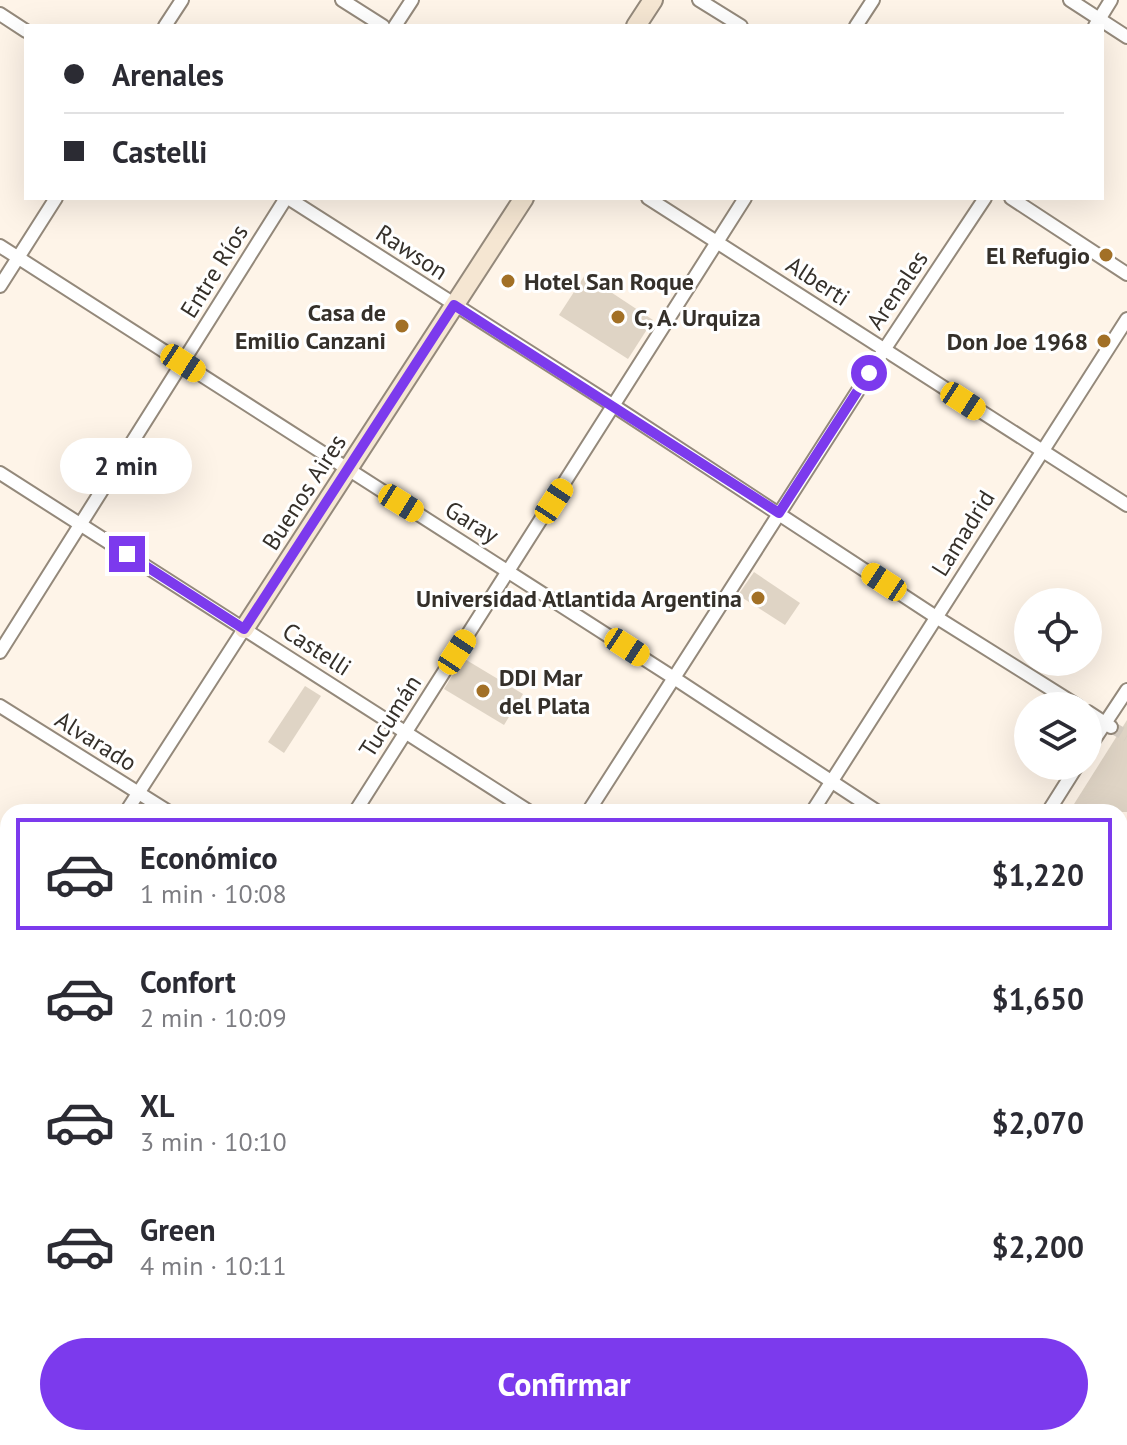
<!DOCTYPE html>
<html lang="es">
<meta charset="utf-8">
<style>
:root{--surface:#fff;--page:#f7f7f7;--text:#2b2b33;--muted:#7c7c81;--line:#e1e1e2;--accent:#7c3aed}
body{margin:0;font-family:"PT Sans",sans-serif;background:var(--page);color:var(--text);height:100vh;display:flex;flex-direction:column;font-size:30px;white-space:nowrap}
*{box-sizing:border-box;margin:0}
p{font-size:26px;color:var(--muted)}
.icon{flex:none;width:44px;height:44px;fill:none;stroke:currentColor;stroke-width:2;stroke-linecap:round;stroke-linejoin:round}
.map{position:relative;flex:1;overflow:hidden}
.drawer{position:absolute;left:0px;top:804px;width:1128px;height:642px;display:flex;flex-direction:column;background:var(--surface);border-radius:24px 24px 0 0;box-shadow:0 8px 32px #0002}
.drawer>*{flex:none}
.guide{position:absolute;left:24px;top:24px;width:1080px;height:176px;border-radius:0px;box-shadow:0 8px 32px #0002;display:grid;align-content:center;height:176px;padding:0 40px;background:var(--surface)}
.tools{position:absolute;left:1014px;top:588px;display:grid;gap:16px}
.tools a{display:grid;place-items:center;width:88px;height:88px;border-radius:50%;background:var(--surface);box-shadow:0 8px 32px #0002;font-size:40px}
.end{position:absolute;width:36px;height:36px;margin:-18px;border:10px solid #7c3aed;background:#fff;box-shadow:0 0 0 4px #fff}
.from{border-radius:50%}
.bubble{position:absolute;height:56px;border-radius:28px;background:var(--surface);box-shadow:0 8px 32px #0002;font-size:26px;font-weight:700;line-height:56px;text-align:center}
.car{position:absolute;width:24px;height:48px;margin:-24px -12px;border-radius:10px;box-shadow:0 0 6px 2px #0007;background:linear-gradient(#f5c518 24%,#345 0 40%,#f5c518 0 76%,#345 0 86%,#f5c518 0)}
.guide b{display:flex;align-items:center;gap:28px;height:76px;font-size:30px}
.guide b+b{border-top:2px solid var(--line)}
.guide i{width:20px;height:20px;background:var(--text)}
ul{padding:14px 0 0;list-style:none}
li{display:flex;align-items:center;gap:24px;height:112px;margin:0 16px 12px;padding:0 24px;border:4px solid transparent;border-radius:0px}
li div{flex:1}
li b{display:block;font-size:30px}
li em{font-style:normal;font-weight:700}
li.selected{border-color:var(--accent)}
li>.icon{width:72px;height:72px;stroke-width:1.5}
.primary-button{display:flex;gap:16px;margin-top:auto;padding:16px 40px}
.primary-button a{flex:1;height:92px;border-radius:48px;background:var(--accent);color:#fff;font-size:32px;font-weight:700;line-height:92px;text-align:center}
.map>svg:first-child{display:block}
.building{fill:#dfd4c5}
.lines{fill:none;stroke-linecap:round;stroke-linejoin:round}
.street-tunnel{stroke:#d6cdc2;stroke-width:12;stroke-dasharray:12 6;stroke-linecap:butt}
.street-casing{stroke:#94897b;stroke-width:16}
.secondary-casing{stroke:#94897b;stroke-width:22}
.street{stroke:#fff;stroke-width:12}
.secondary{stroke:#f5e6d2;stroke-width:18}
.route{stroke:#7c3aed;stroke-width:10}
.poi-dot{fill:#a27026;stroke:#fff;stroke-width:3}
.labels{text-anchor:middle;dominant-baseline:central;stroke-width:6;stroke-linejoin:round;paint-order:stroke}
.street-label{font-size:24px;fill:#35302a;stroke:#fff}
.poi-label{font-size:24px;font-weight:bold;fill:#35302a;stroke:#fff;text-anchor:end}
</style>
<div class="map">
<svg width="1127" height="1445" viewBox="0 0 1127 1445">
<rect width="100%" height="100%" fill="#fef4e8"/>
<g class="building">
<polygon points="585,275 653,320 628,359 559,315"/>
<polygon points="754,572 800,603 785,625 738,595"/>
<polygon points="463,658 523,694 504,725 444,689"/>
<polygon points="305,686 321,696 284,753 268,742"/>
<polygon points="1127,720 1127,812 1069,812"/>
</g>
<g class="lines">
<polyline class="street-tunnel" points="1111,727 1127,736"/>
<defs>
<g id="street">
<polyline points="342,0 383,26"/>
<polyline points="699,0 741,26"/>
<polyline points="1070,0 1127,37"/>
<polyline points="0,14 26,31"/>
<polyline points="165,26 182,0"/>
<polyline points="395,26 412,0"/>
<polyline points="856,26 873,0"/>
<polyline points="1095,26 1111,0"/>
<polyline points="288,198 614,406 936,617 1078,706"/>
<polyline points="648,198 1127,505"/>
<polyline points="1011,198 1127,274"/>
<polyline points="0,246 674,678 878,812"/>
<polyline points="0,286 56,198"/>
<polyline points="0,473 530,812"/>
<polyline points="0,652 286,198"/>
<polyline points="0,706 169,812"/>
<polyline points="1088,712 1111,727"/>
<polyline points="1088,749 1127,690"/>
<polyline points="126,812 244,629"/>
<polyline points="355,812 745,198"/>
<polyline points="588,812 884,350 985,198"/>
<polyline points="812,812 1127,319"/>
<polyline points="1048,812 1077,766"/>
<polyline points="0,938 8,944"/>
<polyline points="1120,964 1127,969"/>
<polyline points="0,1008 8,995"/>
<polyline points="1120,1063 1127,1052"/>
<polyline points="0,1167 8,1172"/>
<polyline points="1120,1188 1127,1193"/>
<polyline points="0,1362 8,1350"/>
<polyline points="0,1403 8,1407"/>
<polyline points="1120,1422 1127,1411"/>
<polyline points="58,1438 69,1445"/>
<polyline points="416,1438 427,1445"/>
<polyline points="779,1438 790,1445"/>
<polyline points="182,1445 186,1438"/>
<polyline points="651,1445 656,1438"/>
<polyline points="875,1445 879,1438"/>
<polyline points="1105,1445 1110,1438"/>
</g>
<g id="secondary">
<polyline points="636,26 653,0"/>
<polyline points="244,629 524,198"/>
</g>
</defs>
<use href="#street" class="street-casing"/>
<use href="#secondary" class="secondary-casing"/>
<use href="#street" class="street"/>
<use href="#secondary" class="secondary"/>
</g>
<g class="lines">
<polyline class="route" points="127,554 244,629 454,305 779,513 869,373"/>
</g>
<g class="poi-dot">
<circle cx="1106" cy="255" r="8"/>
<circle cx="508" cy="281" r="8"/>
<circle cx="618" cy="317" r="8"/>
<circle cx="402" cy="326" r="8"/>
<circle cx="1104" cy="341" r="8"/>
<circle cx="758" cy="598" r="8"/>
<circle cx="483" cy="691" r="8"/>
</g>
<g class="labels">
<g class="street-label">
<text transform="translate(412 252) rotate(33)">Rawson</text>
<text transform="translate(214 271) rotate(-58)">Entre Ríos</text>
<text transform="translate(818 281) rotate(33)">Alberti</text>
<text transform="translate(897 290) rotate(-56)">Arenales</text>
<text transform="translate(304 492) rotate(-57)">Buenos Aires</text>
<text transform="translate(472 522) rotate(32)">Garay</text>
<text transform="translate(963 533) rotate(-58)">Lamadrid</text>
<text transform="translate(317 649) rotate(33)">Castelli</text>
<text transform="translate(390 716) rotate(-57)">Tucumán</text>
<text transform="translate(96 741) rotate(32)">Alvarado</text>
</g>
<g class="poi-label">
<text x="1090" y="255">El Refugio</text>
<text x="524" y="281" text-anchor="start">Hotel San Roque</text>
<text x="386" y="312">Casa de<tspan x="386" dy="28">Emilio Canzani</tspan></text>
<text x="634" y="317" text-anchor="start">C, A. Urquiza</text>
<text x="1088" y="341">Don Joe 1968</text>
<text x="742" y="598">Universidad Atlantida Argentina</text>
<text x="499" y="677" text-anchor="start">DDI Mar<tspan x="499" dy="28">del Plata</tspan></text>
</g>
</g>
</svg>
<div class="tools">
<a><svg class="icon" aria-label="locate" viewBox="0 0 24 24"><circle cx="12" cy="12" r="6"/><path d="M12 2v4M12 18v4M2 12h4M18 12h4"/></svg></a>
<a><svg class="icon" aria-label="layers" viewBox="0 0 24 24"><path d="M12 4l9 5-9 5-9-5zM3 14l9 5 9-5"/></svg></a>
</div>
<i class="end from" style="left:869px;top:373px"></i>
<i class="end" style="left:127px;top:554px"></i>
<div class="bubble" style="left:60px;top:438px;width:132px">2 min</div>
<i class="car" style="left:183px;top:363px;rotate:123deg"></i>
<i class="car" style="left:963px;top:401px;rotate:123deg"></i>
<i class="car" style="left:554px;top:501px;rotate:33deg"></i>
<i class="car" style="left:401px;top:503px;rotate:122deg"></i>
<i class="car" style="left:884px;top:582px;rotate:303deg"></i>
<i class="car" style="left:627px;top:647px;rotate:123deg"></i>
<i class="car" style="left:457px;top:652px;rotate:33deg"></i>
<div class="guide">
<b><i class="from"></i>Arenales</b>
<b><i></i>Castelli</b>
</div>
<section class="drawer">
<ul>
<li class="selected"><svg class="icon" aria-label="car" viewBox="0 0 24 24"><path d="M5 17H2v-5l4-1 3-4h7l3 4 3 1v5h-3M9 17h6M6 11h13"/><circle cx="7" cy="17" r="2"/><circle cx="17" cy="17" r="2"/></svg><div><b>Económico</b><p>1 min · 10:08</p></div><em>$1,220</em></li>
<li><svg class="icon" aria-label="car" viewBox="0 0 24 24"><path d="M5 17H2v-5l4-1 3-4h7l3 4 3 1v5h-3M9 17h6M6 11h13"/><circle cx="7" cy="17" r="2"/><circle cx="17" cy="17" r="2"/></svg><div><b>Confort</b><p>2 min · 10:09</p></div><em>$1,650</em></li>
<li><svg class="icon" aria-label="car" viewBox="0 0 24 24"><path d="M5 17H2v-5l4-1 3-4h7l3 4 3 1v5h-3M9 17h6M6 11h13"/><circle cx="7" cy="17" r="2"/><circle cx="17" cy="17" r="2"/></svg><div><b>XL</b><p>3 min · 10:10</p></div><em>$2,070</em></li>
<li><svg class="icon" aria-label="car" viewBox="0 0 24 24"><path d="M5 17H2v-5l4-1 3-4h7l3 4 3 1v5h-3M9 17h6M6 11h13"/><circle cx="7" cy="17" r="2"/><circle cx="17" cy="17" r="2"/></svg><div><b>Green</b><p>4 min · 10:11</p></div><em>$2,200</em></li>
</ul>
<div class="primary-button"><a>Confirmar</a></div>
</section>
</div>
